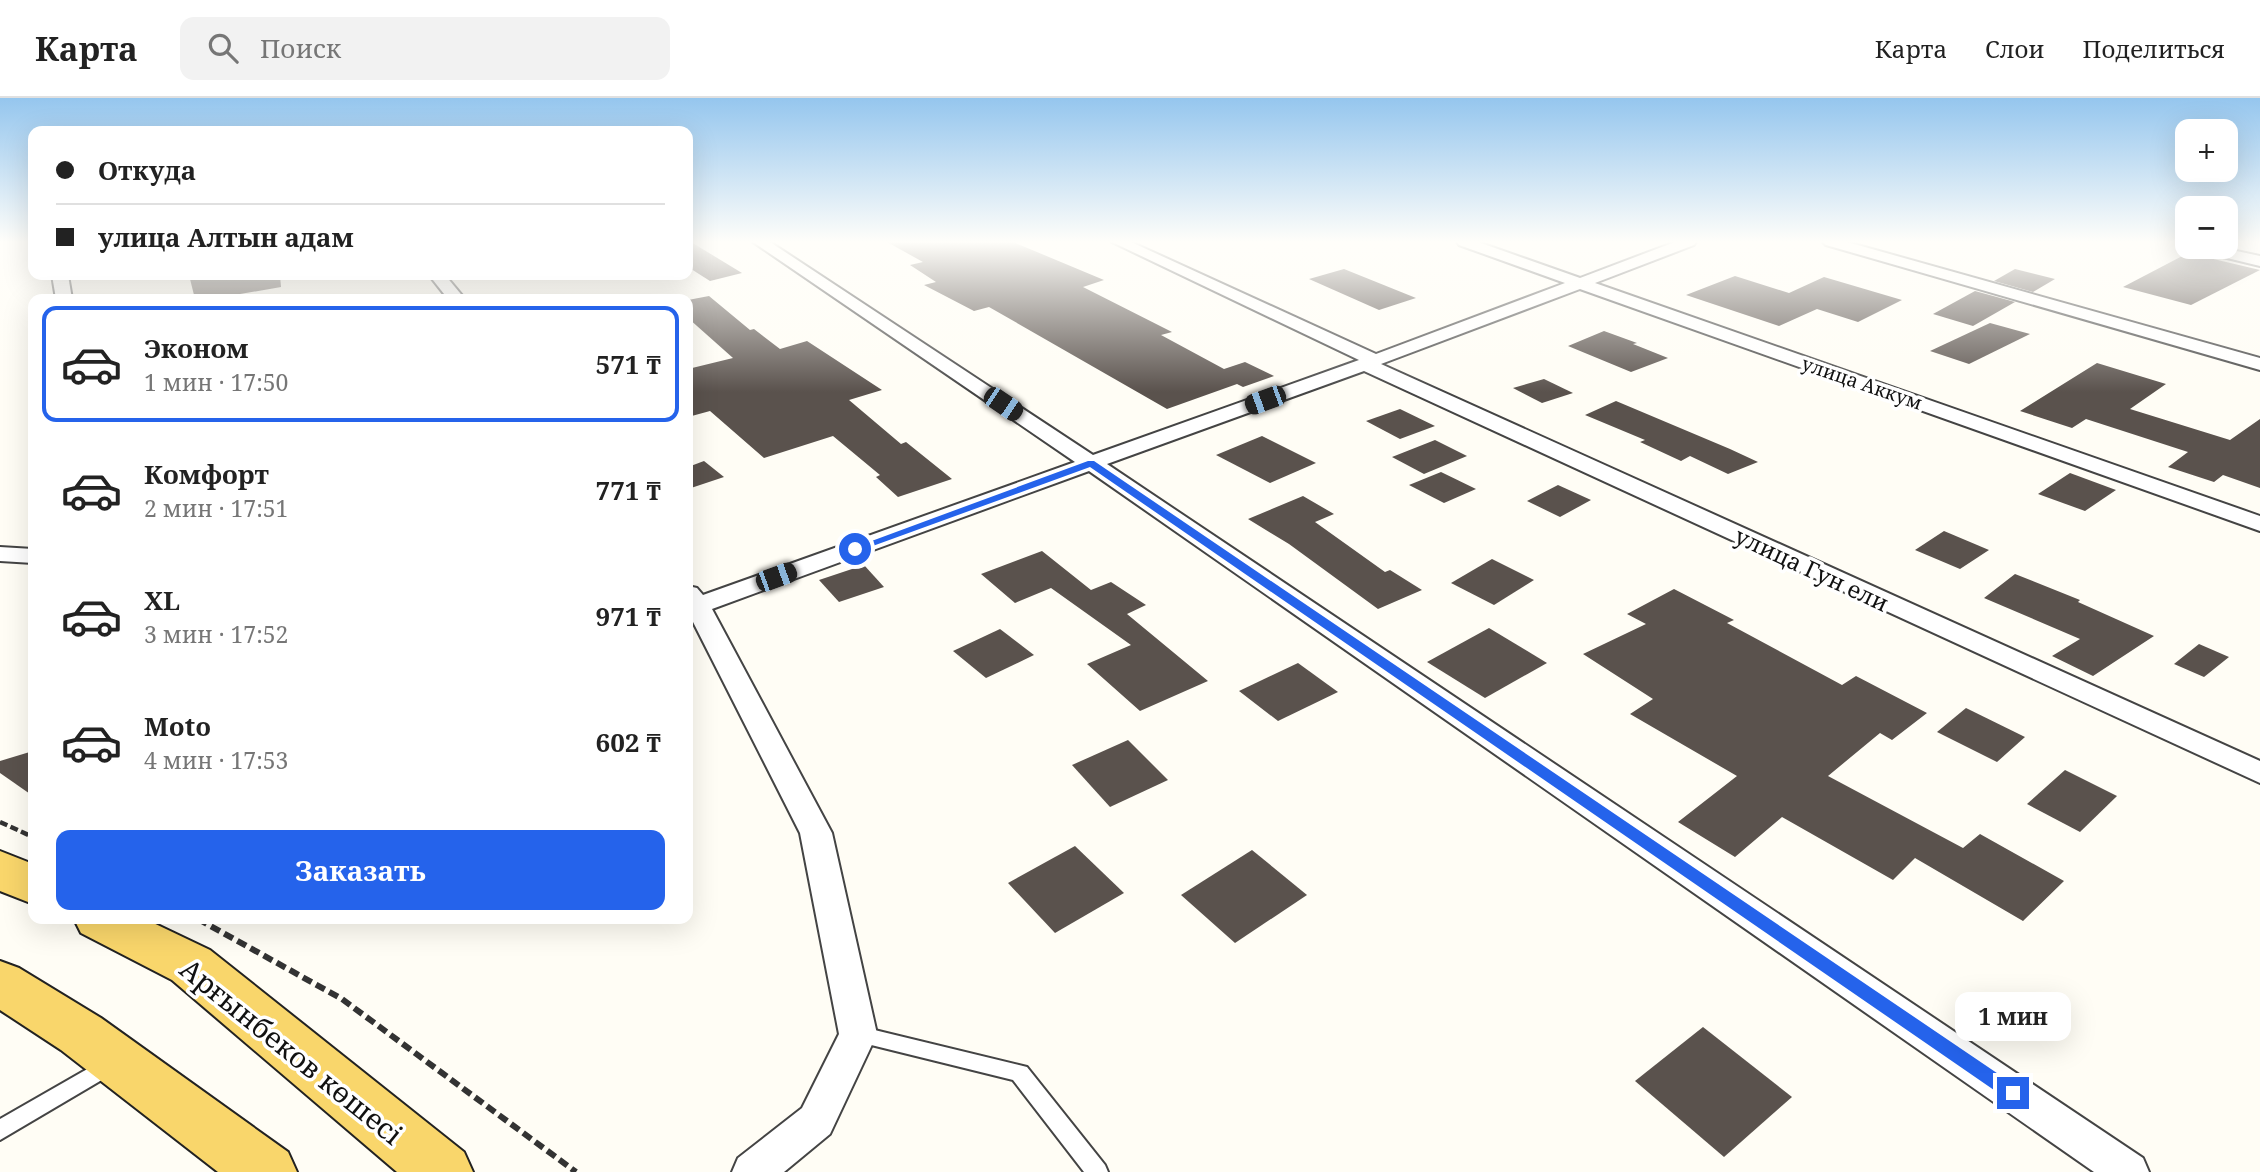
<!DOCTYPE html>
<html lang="ru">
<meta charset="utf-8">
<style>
:root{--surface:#fff;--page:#f2f2f2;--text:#222;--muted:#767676;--line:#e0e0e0;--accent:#2563eb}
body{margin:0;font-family:"Noto Serif",serif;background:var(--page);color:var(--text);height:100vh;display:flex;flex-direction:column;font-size:26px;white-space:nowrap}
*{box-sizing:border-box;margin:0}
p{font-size:23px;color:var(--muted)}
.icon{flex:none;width:38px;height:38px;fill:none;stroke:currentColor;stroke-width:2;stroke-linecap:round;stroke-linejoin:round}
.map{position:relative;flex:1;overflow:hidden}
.details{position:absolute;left:28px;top:196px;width:665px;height:630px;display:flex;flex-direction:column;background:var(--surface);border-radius:14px;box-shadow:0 7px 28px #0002}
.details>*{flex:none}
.banner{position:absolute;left:28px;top:28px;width:665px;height:154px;border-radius:14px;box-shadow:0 7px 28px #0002;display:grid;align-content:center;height:154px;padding:0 28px;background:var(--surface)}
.tools{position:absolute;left:2175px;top:21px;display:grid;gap:14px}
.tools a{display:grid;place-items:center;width:63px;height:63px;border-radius:14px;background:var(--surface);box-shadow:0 7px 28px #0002;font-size:35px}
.end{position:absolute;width:32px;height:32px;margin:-16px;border:9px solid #2563eb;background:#fff;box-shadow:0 0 0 4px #fff}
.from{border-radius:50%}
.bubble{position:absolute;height:49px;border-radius:14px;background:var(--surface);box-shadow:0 7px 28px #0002;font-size:23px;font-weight:700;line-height:49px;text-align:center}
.car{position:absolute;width:21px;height:42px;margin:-21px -10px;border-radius:9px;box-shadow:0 0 5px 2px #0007;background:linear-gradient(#222 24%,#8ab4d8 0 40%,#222 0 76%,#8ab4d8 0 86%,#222 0)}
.banner b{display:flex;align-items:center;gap:24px;height:66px;font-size:26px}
.banner b+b{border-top:2px solid var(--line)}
.banner i{width:18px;height:18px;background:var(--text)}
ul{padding:12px 0 0;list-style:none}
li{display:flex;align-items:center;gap:21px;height:116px;margin:0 14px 10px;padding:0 14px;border:4px solid transparent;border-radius:14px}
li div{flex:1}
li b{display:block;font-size:26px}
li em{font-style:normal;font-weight:700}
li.on{border-color:var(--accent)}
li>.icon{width:63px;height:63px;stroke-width:1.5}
.action{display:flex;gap:14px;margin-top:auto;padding:14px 28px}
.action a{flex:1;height:80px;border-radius:14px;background:var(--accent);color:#fff;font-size:28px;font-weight:700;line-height:80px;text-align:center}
header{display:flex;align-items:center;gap:42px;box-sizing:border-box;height:98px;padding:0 35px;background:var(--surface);border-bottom:2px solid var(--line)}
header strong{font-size:33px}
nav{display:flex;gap:38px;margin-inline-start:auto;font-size:24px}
.search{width:490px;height:63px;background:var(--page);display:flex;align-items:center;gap:18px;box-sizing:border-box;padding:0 24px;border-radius:14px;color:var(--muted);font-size:26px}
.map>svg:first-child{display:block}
.building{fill:#5a524d}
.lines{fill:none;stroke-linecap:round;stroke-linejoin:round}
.service-casing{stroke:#444;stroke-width:4}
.minor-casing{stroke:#444;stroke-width:4}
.primary-casing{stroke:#222;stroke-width:4}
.path-far1{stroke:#333;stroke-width:4.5;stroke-dasharray:8 3.5;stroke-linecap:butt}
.path{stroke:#333;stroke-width:6;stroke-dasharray:10 5;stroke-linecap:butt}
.service{fill:#fff;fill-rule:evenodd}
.minor{fill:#fff;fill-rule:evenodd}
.primary{fill:#f9d66b;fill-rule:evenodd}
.route{fill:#2563eb}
.labels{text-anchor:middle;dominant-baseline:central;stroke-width:7;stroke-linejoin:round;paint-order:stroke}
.far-street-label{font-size:19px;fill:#111;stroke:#fff}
.street-label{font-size:23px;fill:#111;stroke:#fff}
.near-street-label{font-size:28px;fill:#111;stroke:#fff}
</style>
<header>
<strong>Карта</strong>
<div class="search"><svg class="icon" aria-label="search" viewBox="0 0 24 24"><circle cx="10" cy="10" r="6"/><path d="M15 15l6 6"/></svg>Поиск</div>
<nav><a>Карта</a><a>Слои</a><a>Поделиться</a></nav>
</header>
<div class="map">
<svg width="2260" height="1074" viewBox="0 0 2260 1074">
<rect width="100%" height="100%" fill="#fffdf5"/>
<g class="building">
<polygon points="688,144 691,144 742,175 710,183 688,169"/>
<polygon points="887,144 1013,144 1104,182 1083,189 1172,234 1161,237 1224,271 1245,264 1274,278 1243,289 1237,286 1167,311 989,209 974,213 924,187 936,184 910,167 923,164"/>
<polygon points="2188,155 2260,172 2191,207 2123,189"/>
<polygon points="1344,171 1416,200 1379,212 1309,181"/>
<polygon points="2015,171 2055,181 2033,194 1994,183"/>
<polygon points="189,177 280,177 281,189 211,201 195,201"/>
<polygon points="1735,178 1789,195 1824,179 1902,202 1858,224 1817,211 1779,228 1686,197"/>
<polygon points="1975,193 2015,204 1973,228 1933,216"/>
<polygon points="709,198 750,232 754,231 780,251 807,243 882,292 849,302 901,346 906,344 952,381 898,399 876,379 880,377 833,338 764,360 710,313 688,319 688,271 733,260 688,220 688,202"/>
<polygon points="1990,225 2030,236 1969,266 1930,253"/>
<polygon points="1604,233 1637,245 1633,246 1668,260 1631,274 1568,248"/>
<polygon points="2097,265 2166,286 2130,311 2230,342 2260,321 2260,390 2223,377 2214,384 2168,369 2188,354 2086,321 2072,330 2020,313"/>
<polygon points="1544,281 1573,295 1542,305 1513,290"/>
<polygon points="1616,303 1730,351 1758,364 1728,376 1690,358 1681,363 1640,344 1645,342 1585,317"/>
<polygon points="1400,311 1435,328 1400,341 1366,323"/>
<polygon points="1262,338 1316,365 1270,385 1216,357"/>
<polygon points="1435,342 1467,358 1424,376 1392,359"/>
<polygon points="704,363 724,379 688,391 688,369"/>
<polygon points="1441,374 1476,391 1444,405 1409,387"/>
<polygon points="2070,375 2116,392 2085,413 2038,396"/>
<polygon points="1558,387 1591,402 1560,419 1527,403"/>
<polygon points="1303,398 1334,416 1315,424 1385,474 1390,472 1422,492 1378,511 1289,446 1248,421"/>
<polygon points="1944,433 1989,452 1960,471 1915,452"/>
<polygon points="1042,453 1091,492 1111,484 1146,507 1127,516 1208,583 1140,613 1087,566 1131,547 1051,490 1015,505 981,476"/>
<polygon points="1492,461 1534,482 1494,507 1451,485"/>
<polygon points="864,467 884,489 839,504 819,482"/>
<polygon points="2015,476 2080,502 2078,504 2154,538 2093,578 2052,558 2080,541 1984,500"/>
<polygon points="1674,491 1734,522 1727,525 1842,587 1856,578 1927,615 1892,642 1880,635 1828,678 1963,750 1980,736 2064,783 2023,823 1915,760 1893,782 1782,719 1735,759 1678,724 1737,678 1630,616 1653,601 1583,556 1646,526 1627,516"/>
<polygon points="1489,530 1547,565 1485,600 1427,564"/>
<polygon points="1000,531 1034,557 986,580 953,553"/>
<polygon points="2199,546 2229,559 2204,579 2174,566"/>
<polygon points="1298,565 1338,594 1278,623 1239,593"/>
<polygon points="1966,610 2025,639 1997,664 1937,634"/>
<polygon points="1128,642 1168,682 1110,709 1072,667"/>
<polygon points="33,653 33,698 0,675 0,663"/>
<polygon points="2065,672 2117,698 2080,734 2027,706"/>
<polygon points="1075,748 1124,795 1055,835 1008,785"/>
<polygon points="1252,752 1307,797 1235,845 1181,797"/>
<polygon points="1703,929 1792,999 1724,1059 1635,983"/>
</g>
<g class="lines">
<defs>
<g id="service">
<polygon points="858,928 1027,969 1105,1067 1108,1074 1084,1074 1013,982 851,942 848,936 851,930"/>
<polygon points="110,958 117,961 120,967 117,973 0,1042 0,1021"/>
</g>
<g id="minor">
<polygon points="753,144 770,144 1093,357 1359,262 1112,144 1131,144 1376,256 1565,185 1459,147 1457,144 1478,144 1580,180 1675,144 1696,144 1694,147 1595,185 2260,418 2260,433 1580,191 1381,266 2260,663 2260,685 1364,273 1107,366 2143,1060 2149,1074 2094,1074 1089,373 712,511 832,735 877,936 830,1036 784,1074 732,1074 738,1060 802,1010 839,936 800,735 690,518 688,519 688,488 697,490 703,497 1075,364"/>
<polygon points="1823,144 1847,144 2260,260 2260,272 1826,147"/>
<polygon points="2191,149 2218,149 2260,158 2260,168 2194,152"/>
<polygon points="52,177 68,177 72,201 56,201"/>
<polygon points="429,177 445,177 465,201 448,201"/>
<polygon points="0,449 33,451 33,465 0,463"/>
</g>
<g id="primary">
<polygon points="0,753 33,766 33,806 0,793"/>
<polygon points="74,821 145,821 210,852 464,1054 473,1074 397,1074 172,882 81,835"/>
<polygon points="0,863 19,870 101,920 288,1054 297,1074 218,1074 61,952 0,912"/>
</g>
</defs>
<use href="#service" class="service-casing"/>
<use href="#minor" class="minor-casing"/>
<use href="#primary" class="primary-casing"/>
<polyline class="path-far1" points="0,724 33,739"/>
<polyline class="path" points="198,821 342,901 576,1074"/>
<use href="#service" class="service"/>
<use href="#minor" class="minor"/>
<use href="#primary" class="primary"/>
</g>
<linearGradient id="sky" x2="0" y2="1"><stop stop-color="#95c6ee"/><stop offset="0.49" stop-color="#fffefa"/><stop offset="1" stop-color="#fffefa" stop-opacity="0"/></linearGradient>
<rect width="2260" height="294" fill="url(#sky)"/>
<polygon class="route" points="1088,363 1094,363 2019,990 2022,995 2019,1001 2013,1003 2007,1001 1090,369 859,453 850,451"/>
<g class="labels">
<g class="far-street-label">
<text transform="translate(1862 285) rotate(19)">улица Аккум</text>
</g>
<g class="street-label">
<text transform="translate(1812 471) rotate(25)">улица Гун ели</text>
</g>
<g class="near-street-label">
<text transform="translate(292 953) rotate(39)">Арғынбеков көшесі</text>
</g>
</g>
</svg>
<div class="tools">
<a>+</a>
<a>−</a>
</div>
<i class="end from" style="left:855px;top:451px"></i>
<i class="end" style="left:2013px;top:995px"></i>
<div class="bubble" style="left:1955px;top:894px;width:116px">1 мин</div>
<i class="car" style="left:1265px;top:302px;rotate:250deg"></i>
<i class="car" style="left:1003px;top:306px;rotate:124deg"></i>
<i class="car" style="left:776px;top:479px;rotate:70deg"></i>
<div class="banner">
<b><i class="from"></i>Откуда</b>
<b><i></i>улица Алтын адам</b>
</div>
<section class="details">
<ul>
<li class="on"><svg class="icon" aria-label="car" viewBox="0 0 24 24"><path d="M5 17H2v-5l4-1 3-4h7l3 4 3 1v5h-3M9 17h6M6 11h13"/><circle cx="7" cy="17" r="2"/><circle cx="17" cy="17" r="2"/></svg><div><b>Эконом</b><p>1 мин · 17:50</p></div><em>571 ₸</em></li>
<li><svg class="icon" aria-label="car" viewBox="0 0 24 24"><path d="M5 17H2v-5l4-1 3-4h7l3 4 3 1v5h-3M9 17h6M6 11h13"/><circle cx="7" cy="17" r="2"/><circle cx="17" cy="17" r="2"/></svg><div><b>Комфорт</b><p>2 мин · 17:51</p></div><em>771 ₸</em></li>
<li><svg class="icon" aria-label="car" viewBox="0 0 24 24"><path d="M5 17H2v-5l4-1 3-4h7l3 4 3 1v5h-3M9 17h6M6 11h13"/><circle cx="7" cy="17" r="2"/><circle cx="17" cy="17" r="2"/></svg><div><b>XL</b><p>3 мин · 17:52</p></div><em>971 ₸</em></li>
<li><svg class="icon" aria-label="car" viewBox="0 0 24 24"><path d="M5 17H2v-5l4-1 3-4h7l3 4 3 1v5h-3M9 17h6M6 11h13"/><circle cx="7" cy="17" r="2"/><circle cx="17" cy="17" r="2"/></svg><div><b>Moto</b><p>4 мин · 17:53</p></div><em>602 ₸</em></li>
</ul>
<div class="action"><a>Заказать</a></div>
</section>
</div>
